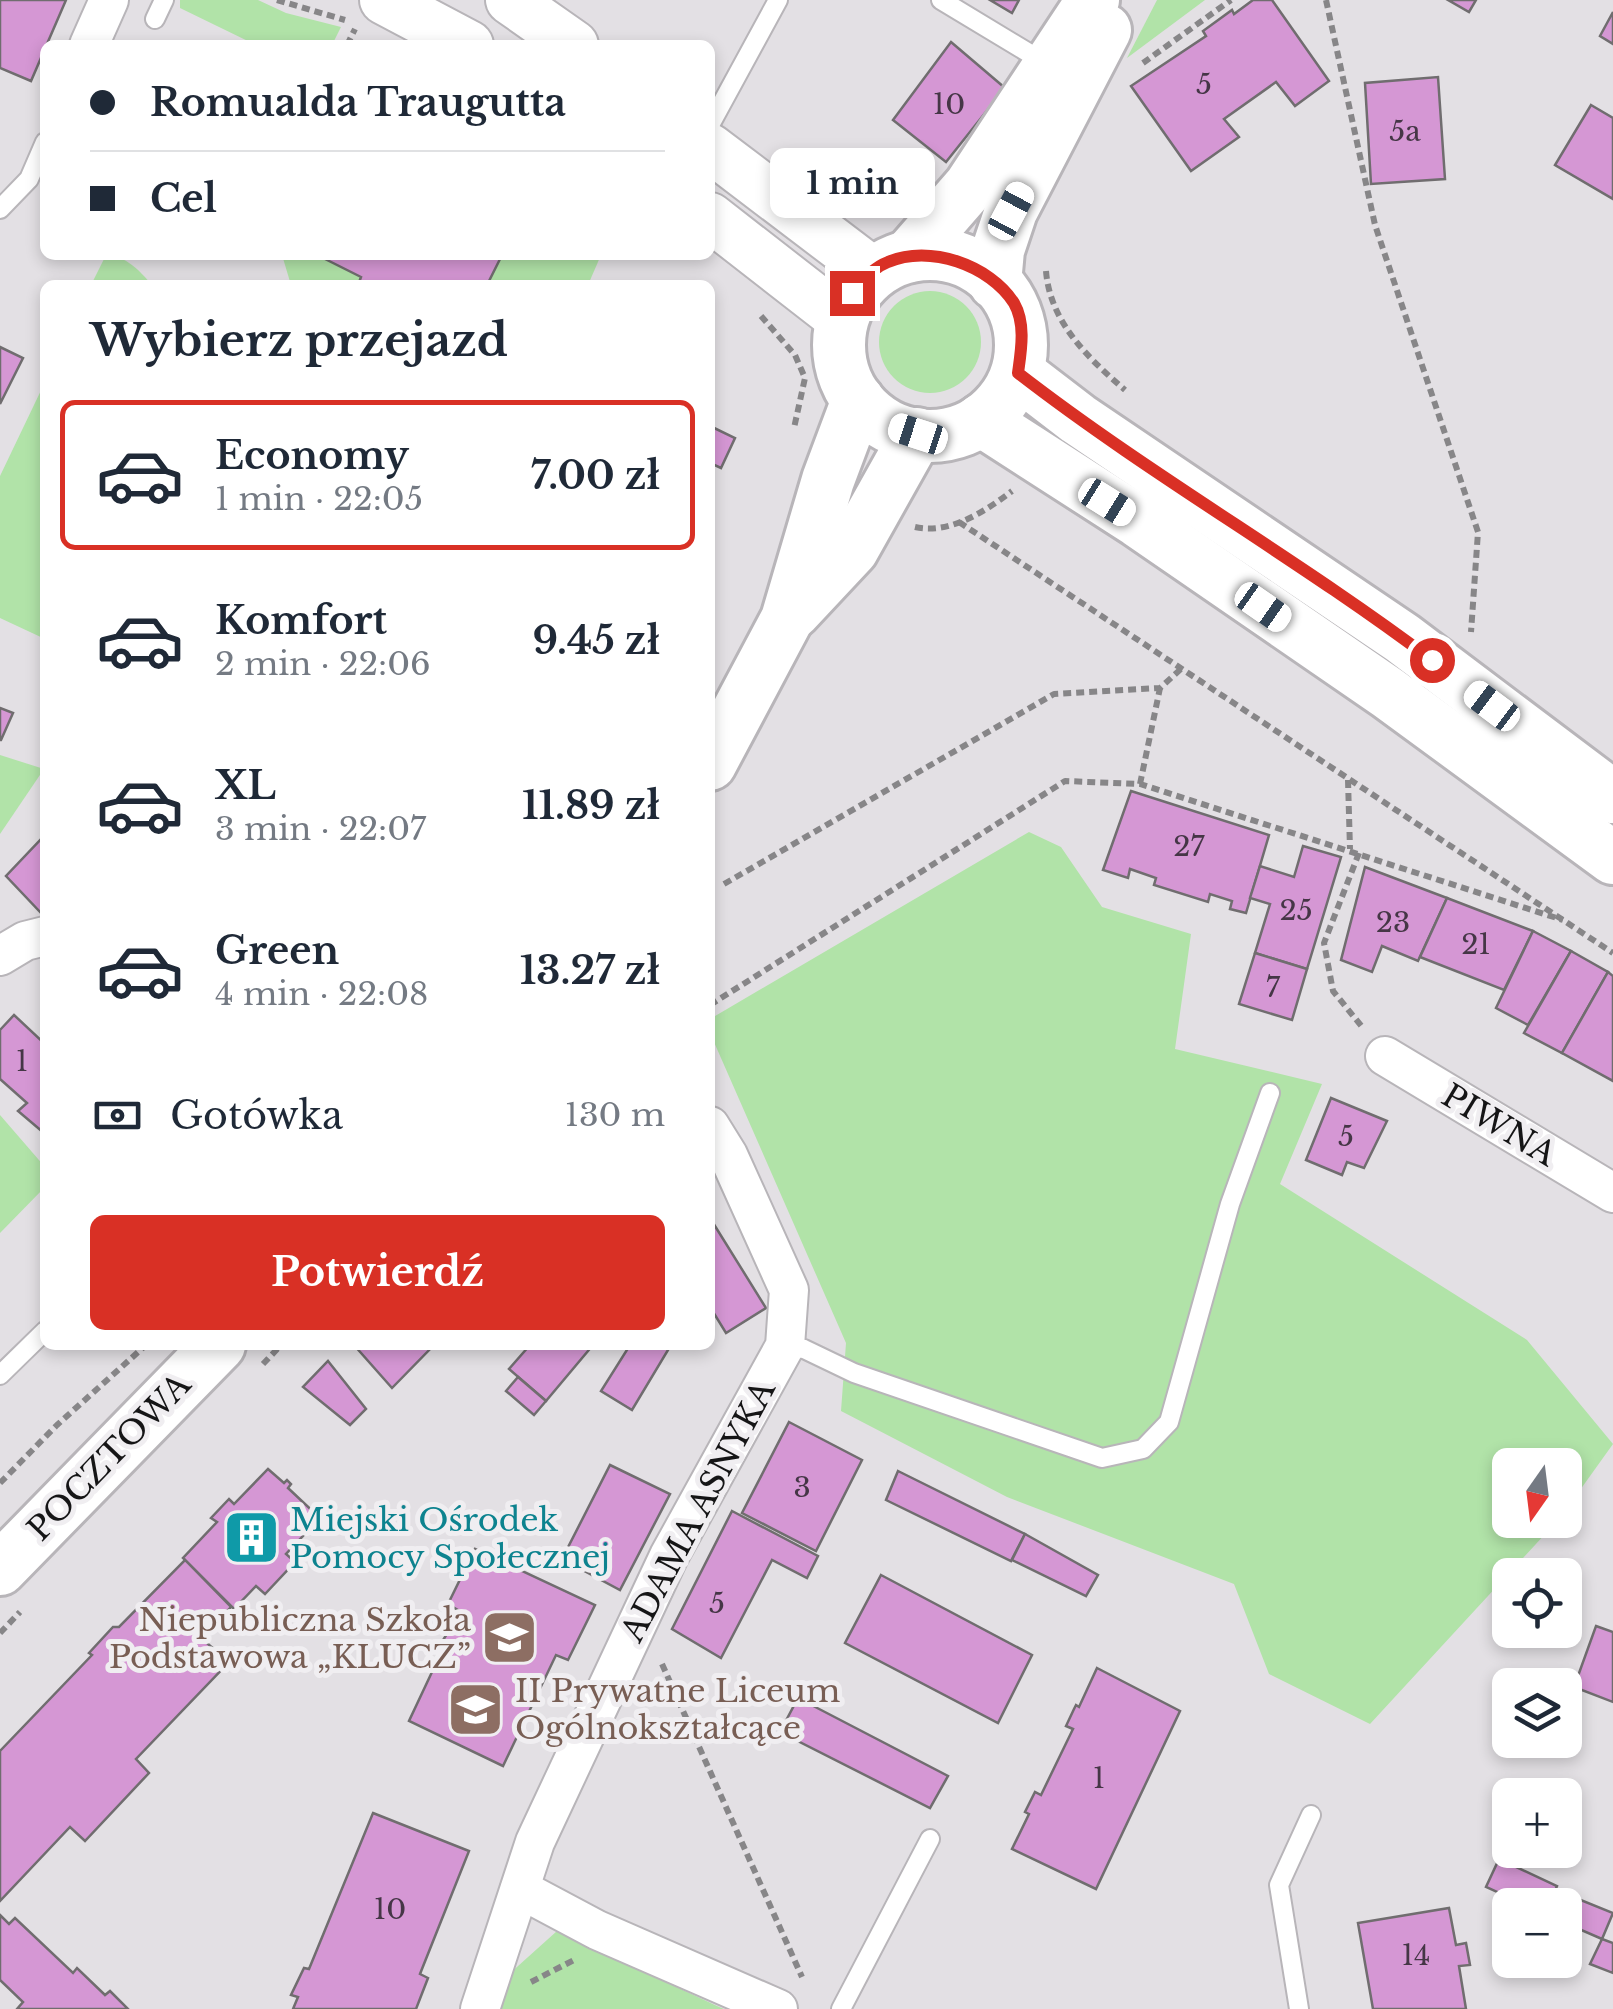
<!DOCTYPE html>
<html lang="pl">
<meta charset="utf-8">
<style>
:root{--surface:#fff;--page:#f6f6f7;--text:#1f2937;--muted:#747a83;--line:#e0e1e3;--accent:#d93025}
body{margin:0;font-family:"Libre Baskerville",serif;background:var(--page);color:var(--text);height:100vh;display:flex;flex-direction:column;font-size:38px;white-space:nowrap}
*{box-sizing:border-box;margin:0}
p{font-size:32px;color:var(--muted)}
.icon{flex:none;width:55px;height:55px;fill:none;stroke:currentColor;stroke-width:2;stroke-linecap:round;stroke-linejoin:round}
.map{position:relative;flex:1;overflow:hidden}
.panel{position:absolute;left:40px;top:280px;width:675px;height:1070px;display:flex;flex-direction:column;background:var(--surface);border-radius:15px;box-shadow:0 5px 15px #0003}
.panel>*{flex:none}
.banner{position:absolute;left:40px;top:40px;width:675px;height:220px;border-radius:15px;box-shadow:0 5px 15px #0003;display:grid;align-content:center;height:220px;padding:0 50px;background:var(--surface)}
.needle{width:65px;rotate:194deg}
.controls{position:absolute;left:1492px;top:1448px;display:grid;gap:20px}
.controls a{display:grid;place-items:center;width:90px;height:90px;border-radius:15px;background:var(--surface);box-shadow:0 5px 15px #0003;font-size:50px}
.end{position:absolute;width:45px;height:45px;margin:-22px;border:12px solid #d93025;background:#fff;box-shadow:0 0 0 5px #fff}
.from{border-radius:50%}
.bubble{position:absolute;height:70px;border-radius:15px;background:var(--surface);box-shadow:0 5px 15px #0003;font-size:32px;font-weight:700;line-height:70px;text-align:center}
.car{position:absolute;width:30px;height:60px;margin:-30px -15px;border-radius:12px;box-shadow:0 0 8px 2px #0007;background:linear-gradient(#fff 24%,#345 0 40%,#fff 0 76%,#345 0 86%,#fff 0)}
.banner b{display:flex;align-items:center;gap:35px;height:95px;font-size:38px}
.banner b+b{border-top:2px solid var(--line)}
.banner i{width:25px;height:25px;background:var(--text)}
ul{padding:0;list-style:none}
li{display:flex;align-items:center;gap:30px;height:150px;margin:0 20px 15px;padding:0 30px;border:5px solid transparent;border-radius:15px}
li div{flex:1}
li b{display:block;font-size:38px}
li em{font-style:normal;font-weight:700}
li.current{border-color:var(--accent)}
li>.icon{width:90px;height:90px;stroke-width:1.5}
h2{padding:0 50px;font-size:45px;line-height:120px}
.pay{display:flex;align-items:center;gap:25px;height:110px;padding:0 50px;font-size:38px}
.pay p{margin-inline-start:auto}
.button{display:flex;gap:20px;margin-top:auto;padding:20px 50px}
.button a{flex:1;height:115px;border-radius:15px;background:var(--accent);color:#fff;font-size:40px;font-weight:700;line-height:115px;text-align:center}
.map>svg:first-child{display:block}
.green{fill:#b1e3a8}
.building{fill:#d597d4;stroke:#706d6f;stroke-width:2.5}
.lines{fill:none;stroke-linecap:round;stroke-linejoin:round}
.service-casing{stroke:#b8b5b9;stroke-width:22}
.minor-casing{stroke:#b8b5b9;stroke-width:42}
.tertiary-casing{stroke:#b8b5b9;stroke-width:52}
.secondary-casing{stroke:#b8b5b9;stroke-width:58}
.path{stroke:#878688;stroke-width:6;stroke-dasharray:8 5;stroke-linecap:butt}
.service{stroke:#fff;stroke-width:18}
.minor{stroke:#fff;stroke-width:38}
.tertiary{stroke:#fff;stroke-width:48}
.secondary{stroke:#fff;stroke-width:52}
.route{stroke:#d93025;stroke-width:12}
.labels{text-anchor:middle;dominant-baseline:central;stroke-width:10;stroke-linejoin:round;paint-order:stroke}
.number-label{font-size:28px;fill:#453646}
.street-label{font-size:32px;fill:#151516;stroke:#f0eef1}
.culture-label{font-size:32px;fill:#0d838f;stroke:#f0eef1;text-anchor:start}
.education-label{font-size:32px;fill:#785e54;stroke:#f0eef1;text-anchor:end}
</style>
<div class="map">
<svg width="1613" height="2009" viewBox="0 0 1613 2009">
<rect width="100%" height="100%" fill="#e3e0e4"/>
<g class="green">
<polygon points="258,0 286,13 341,27 332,45 256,45 180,8 180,0"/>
<polygon points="1157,0 1205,0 1127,58"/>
<path d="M106 255C125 255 140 271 152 285H91Z"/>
<polygon points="282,255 317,255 361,277 358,285 291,285"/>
<polygon points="502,255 601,255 588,285 487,285"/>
<circle cx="930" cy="342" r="51"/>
<polygon points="45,382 45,639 0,618 0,476"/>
<polygon points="0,755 44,769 0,834"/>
<polygon points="1029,832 1061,847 1102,907 1191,934 1175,1049 1322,1084 1280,1184 1527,1340 1613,1444 1565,1511 1565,1465 1510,1465 1510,1520 1558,1520 1370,1724 1269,1674 1234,1584 1007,1497 841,1411 846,1343 710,1033 710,1019"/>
<polygon points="0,1115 45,1167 45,1187 0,1233"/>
<polygon points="557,1931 717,2006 724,2009 500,2009 508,1975"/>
</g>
<g class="building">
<polygon points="0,0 66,0 31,81 0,68"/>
<polygon points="990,0 1019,0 1012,13"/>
<polygon points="1253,0 1272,0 1329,81 1295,106 1276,82 1224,119 1239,137 1191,171 1131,86 1206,36 1203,31 1232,10 1234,14"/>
<polygon points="1448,0 1476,0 1469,12"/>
<polygon points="1613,12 1613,44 1600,36"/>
<polygon points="951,42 1005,88 946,162 893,120"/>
<polygon points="1438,77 1445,179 1371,184 1365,83"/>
<polygon points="1591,105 1613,118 1613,199 1555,165"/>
<polygon points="317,255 502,255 487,285 358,285 361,277"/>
<polygon points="0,347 23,358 0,404"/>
<polygon points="710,426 735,438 721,468 710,463"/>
<polygon points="0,708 13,713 1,740 0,740"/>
<polygon points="1131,791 1269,835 1246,913 1230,909 1232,901 1210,894 1208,902 1154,885 1156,878 1130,869 1128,878 1103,870"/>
<polygon points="45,835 45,911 42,914 6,876"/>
<polygon points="1303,846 1341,857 1307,969 1255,953 1270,904 1250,898 1260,866 1294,877"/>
<polygon points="1365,867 1447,898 1418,961 1382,946 1372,972 1341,960"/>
<polygon points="1447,898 1533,931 1504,990 1420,957"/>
<polygon points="1533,931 1571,951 1528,1025 1496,1008"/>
<polygon points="1571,951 1608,972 1562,1053 1524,1033"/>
<polygon points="1255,953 1307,969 1292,1020 1239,1004"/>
<polygon points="1608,972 1613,976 1613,1081 1562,1053"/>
<polygon points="14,1015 45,1044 44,1133 18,1111 27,1103 0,1079 0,1030"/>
<polygon points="1331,1098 1387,1121 1364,1168 1347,1162 1342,1175 1306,1160"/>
<polygon points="710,1218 766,1308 726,1333 710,1307"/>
<polygon points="354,1345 434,1345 392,1388"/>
<polygon points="530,1345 593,1345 546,1401 509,1369"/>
<polygon points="630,1345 671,1345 632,1410 601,1391"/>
<polygon points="328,1361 366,1409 350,1425 303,1387"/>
<polygon points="518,1377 546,1401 534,1415 506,1391"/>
<polygon points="789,1422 862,1460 816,1551 742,1513"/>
<polygon points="610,1465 670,1494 620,1590 562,1559"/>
<polygon points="268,1469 284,1483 287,1480 291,1484 288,1488 320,1518 286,1554 295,1562 265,1594 256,1586 234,1609 183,1558 217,1522 211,1518 229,1499 234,1504"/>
<polygon points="898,1471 1025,1534 1011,1561 886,1500"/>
<polygon points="732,1511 818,1556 807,1578 772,1560 721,1658 672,1629"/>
<polygon points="1025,1534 1098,1575 1086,1596 1012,1560"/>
<polygon points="475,1549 595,1605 568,1660 556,1655 503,1766 409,1721 440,1655 438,1648 461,1612 448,1604"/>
<polygon points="185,1560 231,1607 201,1638 229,1662 136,1759 149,1773 85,1841 70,1827 0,1901 0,1751 92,1655 89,1653 113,1627 119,1627"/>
<polygon points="881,1575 1032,1655 998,1723 845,1643"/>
<polygon points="1596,1626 1613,1632 1613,1702 1574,1687"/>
<polygon points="1097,1668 1180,1711 1096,1889 1012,1849 1029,1814 1025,1812 1035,1792 1041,1795 1073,1729 1066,1726 1074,1709 1076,1705 1079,1707"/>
<polygon points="798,1698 948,1776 930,1808 780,1732"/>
<polygon points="373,1813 469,1851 420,1974 428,1978 416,2009 293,2009 298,1997 291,1995 304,1968 309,1969"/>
<polygon points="1499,1859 1557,1886 1549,1905 1526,1905 1486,1887"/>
<polygon points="1556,1890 1613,1913 1602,1939 1565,1923 1565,1905 1549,1905"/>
<polygon points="1449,1908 1456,1945 1466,1943 1470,1965 1459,1966 1466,2009 1373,2009 1358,1923"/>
<polygon points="0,1915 9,1924 15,1918 73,1973 77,1968 105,1995 110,1991 128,2009 17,2009 23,2002 0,1980"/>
<polygon points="1602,1939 1613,1943 1613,1973 1590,1964"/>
</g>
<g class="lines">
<defs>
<g id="service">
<polyline points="941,0 1047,64"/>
<polyline points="155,19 164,0"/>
<polyline points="710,125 778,0"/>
<polyline points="0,209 29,179 45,142"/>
<polyline points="785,1346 804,1349 854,1373 1102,1458 1143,1449 1169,1422 1230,1204 1270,1093"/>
<polyline points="0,1375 45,1331"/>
<polyline points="841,2009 930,1839"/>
<polyline points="1299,2009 1279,1885 1311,1815"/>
</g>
<g id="minor">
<polyline points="89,45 109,0"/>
<polyline points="0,956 25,941 45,936"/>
<polyline points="1385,1056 1613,1193"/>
<polyline points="520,1889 597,1930 778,2009"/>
<polyline points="480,2009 535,1842 669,1556 785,1346 789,1290 728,1155 710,1126"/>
</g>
<g id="tertiary">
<polyline points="384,0 469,45"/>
<polyline points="510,0 574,45"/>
<polyline points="710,148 872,271"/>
<polyline points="710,217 841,319"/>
</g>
<g id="secondary">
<circle cx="930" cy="345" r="91"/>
<polyline points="909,256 970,186 1093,0"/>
<polyline points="995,283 998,250 1011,211 1105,30"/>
<polyline points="1018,373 1078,419 1402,638 1613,797"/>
<polyline points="981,420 1138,521 1388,693 1613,858"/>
<polyline points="794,612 852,550 917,434"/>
<polyline points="710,764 787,619 828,480 858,400"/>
<polyline points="0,1569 219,1345"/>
</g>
</defs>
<use href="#service" class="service-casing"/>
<use href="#minor" class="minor-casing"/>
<use href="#tertiary" class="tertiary-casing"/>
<use href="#secondary" class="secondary-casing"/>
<g class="path">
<polyline points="277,0 345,20"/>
<polyline points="1326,0 1375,225 1478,532 1471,632"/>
<polyline points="347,45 355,29"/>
<polyline points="1143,63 1231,0"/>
<polyline points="853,200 895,203"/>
<path d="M1046 271C1050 322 1088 358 1125 390"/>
<polyline points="761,316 795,355 805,378 794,428"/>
<polyline points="959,522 1613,953"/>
<path d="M915 527C949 535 986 511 1012 491"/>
<polyline points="1348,780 1350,849"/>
<polyline points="1140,784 1160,688"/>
<polyline points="1359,853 1324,943 1333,991 1363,1028"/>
<polyline points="724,884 1054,694 1160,688 1182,668"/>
<polyline points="710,1005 1065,781 1140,784 1563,920"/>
<polyline points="263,1364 281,1345"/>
<polyline points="0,1483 57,1425 146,1345"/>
<polyline points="0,1633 20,1612"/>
<polyline points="662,1664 802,1977"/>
<polyline points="531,1982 574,1960"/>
</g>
<use href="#service" class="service"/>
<use href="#minor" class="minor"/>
<use href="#tertiary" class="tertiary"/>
<use href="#secondary" class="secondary"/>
</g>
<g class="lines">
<path class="route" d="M852 293C863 281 872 268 888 262 929 244 990 265 1014 303 1026 324 1021 351 1018 373 1151 476 1298 559 1432 660"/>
</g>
<defs>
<symbol id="building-square" viewBox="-11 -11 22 22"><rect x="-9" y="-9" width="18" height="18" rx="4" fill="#0f9aa8" stroke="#f0eef1"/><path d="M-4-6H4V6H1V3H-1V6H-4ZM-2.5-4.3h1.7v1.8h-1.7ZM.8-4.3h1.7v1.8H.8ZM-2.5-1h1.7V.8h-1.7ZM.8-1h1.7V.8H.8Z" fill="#fff"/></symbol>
<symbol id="school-square" viewBox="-11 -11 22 22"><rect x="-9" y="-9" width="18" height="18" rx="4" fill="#8d6e63" stroke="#f0eef1"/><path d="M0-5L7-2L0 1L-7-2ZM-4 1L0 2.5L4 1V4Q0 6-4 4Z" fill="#fff"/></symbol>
</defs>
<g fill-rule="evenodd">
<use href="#building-square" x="220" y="1506" width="63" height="63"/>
<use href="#school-square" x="478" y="1606" width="63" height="63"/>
<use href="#school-square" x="444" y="1678" width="63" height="63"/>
</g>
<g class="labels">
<g class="number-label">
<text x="1204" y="84">5</text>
<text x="949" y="104">10</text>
<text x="1405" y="131">5a</text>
<text x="1189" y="846">27</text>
<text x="1296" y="910">25</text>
<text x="1393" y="922">23</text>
<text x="1476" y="944">21</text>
<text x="1273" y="987">7</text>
<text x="22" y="1061">1</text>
<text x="1346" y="1136">5</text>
<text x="802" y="1487">3</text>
<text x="717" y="1603">5</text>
<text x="1099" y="1778">1</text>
<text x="390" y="1909">10</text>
<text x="1416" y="1955">14</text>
</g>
<g class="street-label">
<text transform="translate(1499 1125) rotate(31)">PIWNA</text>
<text transform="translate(109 1457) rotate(-46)">POCZTOWA</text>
<text transform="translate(698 1511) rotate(-62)">ADAMA ASNYKA</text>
</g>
<g class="culture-label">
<text x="290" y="1520">Miejski Ośrodek<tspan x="290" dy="37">Pomocy Społecznej</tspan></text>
</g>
<g class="education-label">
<text x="471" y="1620">Niepubliczna Szkoła<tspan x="471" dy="37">Podstawowa „KLUCZ”</tspan></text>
<text x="515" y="1691" text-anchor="start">II Prywatne Liceum<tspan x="515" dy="37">Ogólnokształcące</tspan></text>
</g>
</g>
</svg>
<div class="controls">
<a><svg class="needle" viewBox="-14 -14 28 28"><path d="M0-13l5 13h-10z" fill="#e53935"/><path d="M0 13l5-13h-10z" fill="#747a83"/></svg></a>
<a><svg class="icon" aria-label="locate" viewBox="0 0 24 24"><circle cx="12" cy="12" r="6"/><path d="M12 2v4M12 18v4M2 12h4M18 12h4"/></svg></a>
<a><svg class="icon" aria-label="layers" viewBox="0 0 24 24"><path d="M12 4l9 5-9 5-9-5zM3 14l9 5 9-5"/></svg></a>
<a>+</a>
<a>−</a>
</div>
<i class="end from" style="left:1432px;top:660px"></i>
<i class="end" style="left:852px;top:293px"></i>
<div class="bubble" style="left:770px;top:148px;width:165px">1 min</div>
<i class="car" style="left:1011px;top:211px;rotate:28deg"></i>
<i class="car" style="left:918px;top:434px;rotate:288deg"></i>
<i class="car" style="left:1107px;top:502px;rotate:122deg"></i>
<i class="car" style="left:1263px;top:607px;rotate:125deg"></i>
<i class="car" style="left:1492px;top:706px;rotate:307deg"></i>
<div class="banner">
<b><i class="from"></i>Romualda Traugutta</b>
<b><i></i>Cel</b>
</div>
<section class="panel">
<h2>Wybierz przejazd</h2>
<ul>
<li class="current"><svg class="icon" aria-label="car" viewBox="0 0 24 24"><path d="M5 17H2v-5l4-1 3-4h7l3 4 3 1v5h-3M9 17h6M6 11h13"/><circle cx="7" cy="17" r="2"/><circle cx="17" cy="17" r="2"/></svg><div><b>Economy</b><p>1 min · 22:05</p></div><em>7.00 zł</em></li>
<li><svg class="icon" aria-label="car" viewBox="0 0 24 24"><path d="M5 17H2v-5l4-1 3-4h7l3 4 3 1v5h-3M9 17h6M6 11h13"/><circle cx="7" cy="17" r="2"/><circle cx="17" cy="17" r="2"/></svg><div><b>Komfort</b><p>2 min · 22:06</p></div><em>9.45 zł</em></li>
<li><svg class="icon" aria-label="car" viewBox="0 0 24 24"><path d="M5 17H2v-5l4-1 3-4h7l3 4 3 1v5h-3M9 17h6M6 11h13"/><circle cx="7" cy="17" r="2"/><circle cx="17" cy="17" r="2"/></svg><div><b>XL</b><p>3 min · 22:07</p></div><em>11.89 zł</em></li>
<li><svg class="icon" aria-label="car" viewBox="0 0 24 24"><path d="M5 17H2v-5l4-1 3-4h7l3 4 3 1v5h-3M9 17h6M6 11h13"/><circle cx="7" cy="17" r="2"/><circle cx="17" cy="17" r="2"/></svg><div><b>Green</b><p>4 min · 22:08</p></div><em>13.27 zł</em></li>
</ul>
<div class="pay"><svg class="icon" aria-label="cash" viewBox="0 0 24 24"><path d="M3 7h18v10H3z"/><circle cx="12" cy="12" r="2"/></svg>Gotówka<p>130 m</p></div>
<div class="button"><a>Potwierdź</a></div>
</section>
</div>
